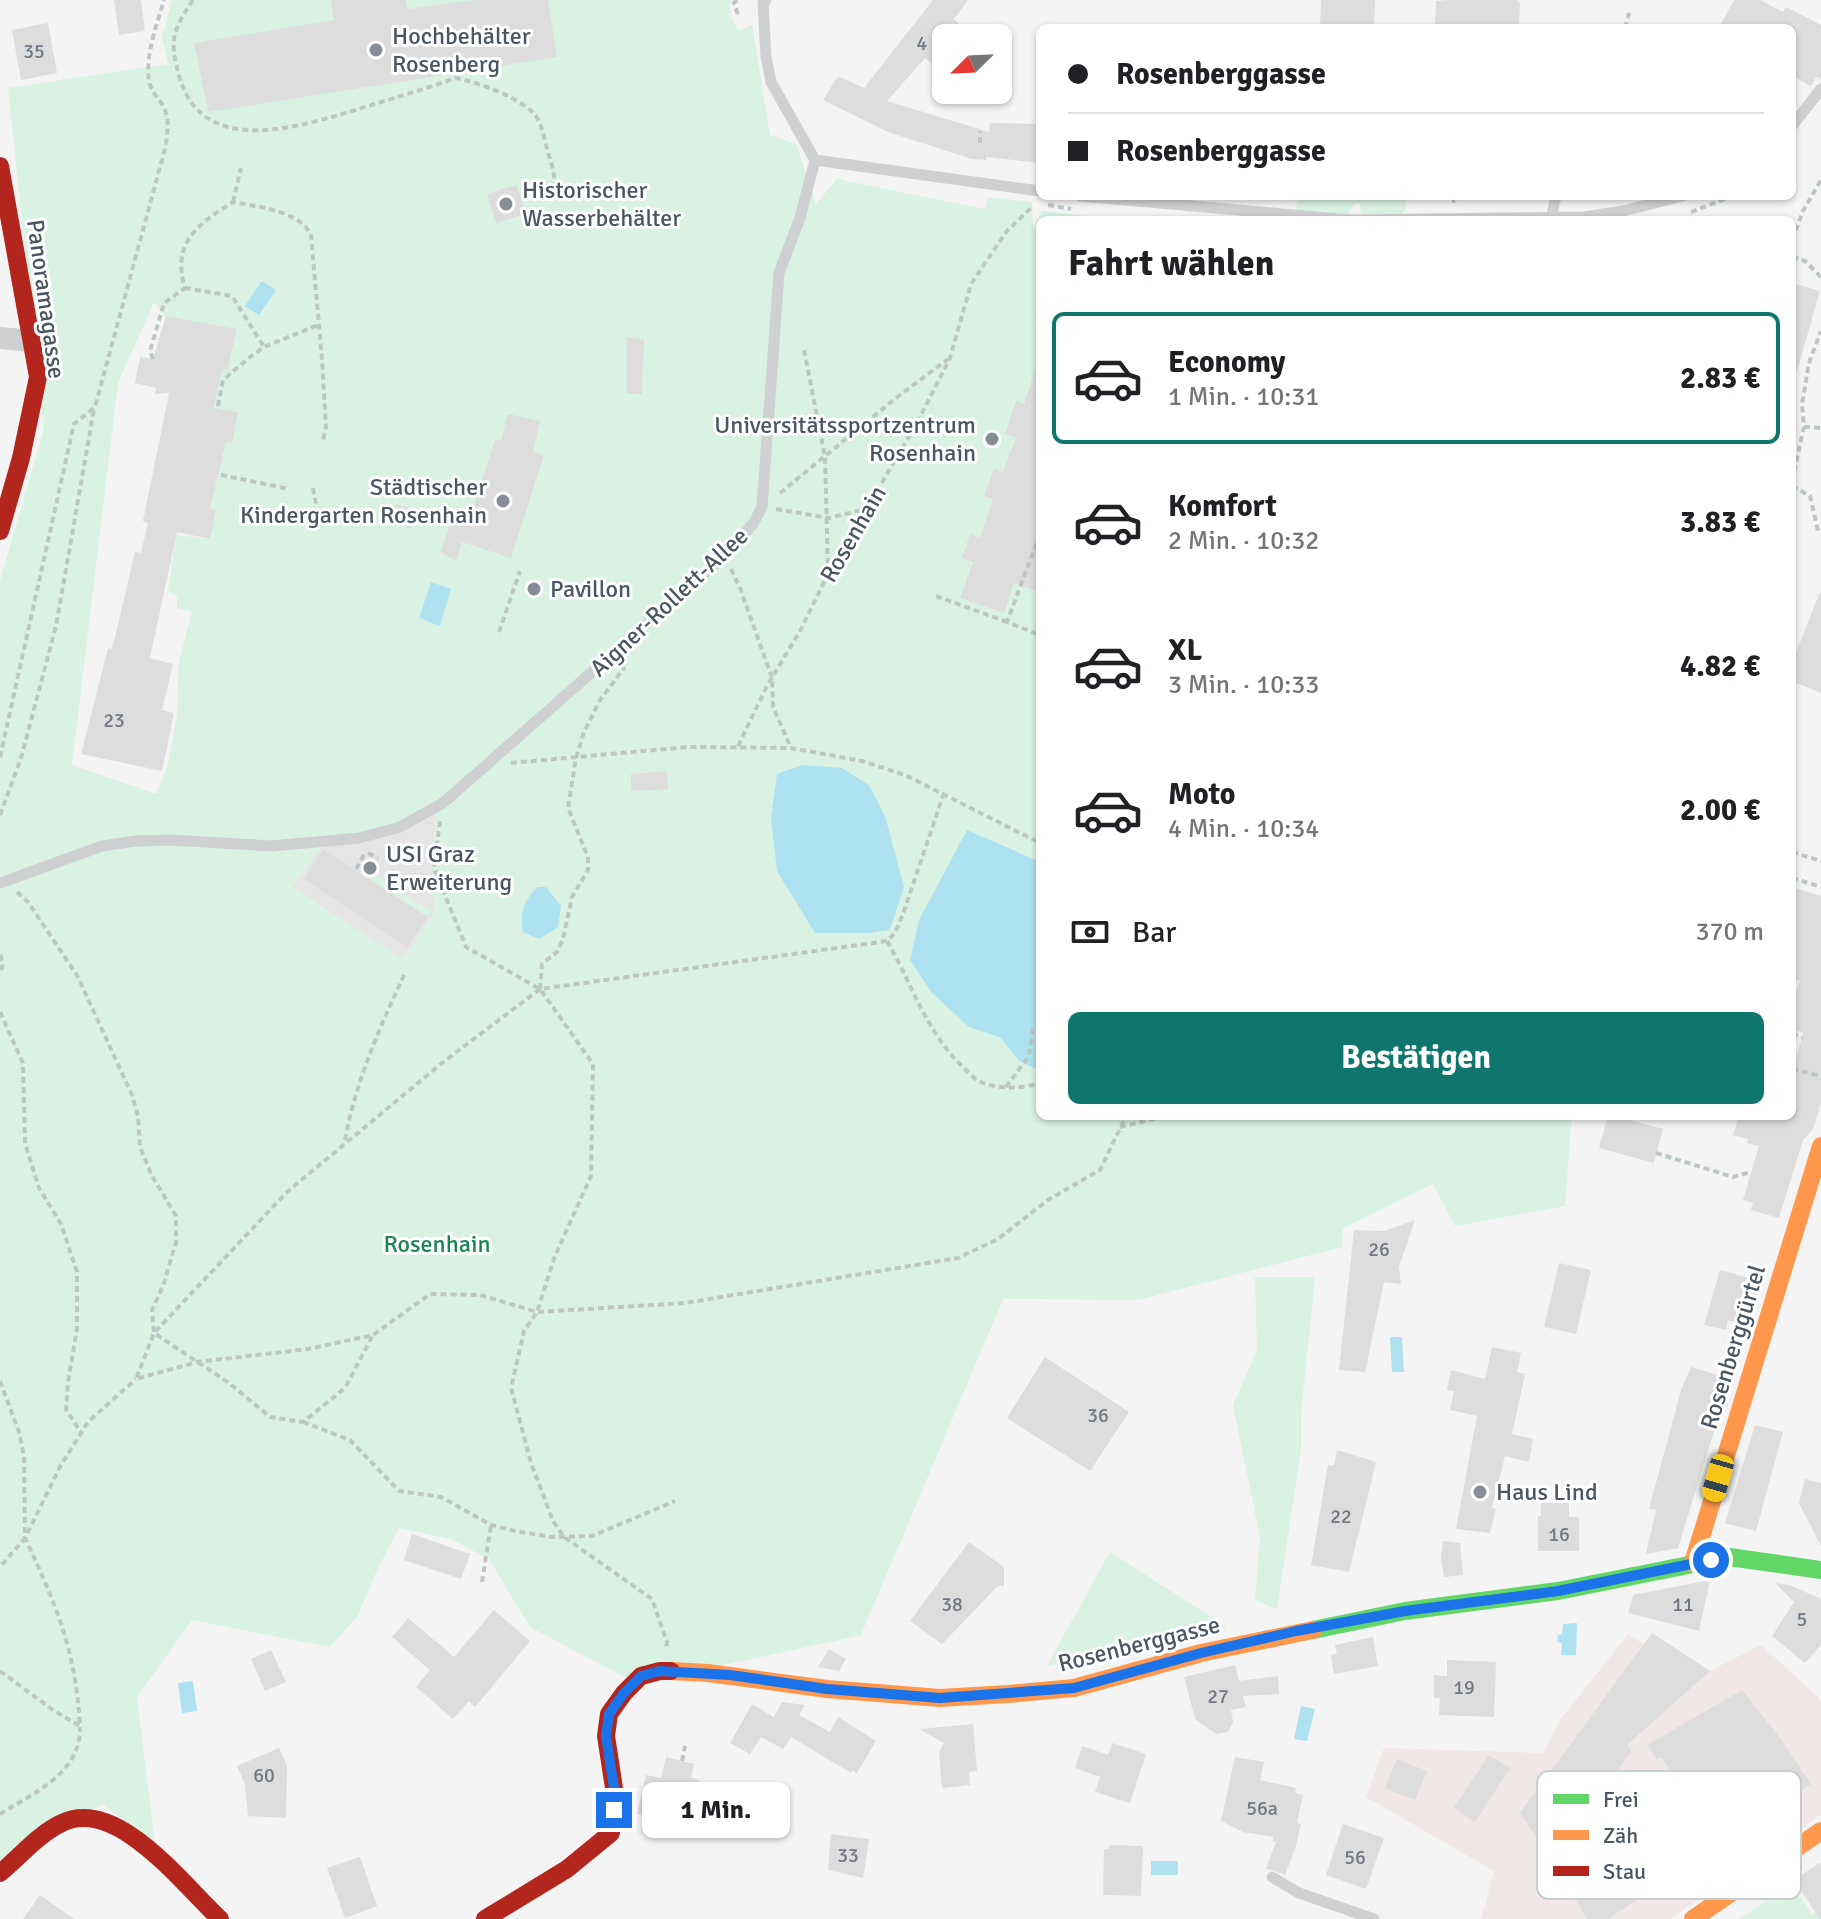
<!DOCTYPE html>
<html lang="de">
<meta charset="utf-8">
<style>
:root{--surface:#fff;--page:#f2f2f2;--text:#202124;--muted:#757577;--line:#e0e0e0;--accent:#0f766e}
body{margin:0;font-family:Signika,sans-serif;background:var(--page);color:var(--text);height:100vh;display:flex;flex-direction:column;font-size:30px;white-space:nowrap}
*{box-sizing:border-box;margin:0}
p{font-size:26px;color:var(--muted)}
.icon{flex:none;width:44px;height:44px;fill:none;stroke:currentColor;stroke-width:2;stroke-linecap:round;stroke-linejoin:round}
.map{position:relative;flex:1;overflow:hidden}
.sheet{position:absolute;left:1036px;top:216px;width:760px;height:904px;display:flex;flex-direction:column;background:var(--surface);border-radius:12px;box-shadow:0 2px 6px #0004}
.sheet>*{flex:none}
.top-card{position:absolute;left:1036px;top:24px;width:760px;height:176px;border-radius:12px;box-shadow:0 2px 6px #0004;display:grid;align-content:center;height:176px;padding:0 32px;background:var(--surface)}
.needle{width:52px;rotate:246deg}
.fabs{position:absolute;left:932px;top:24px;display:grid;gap:16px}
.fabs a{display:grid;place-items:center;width:80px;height:80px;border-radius:12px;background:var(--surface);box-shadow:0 2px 6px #0004;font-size:40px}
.end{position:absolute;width:36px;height:36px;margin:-18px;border:10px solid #1a73e8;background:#fff;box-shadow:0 0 0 4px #fff}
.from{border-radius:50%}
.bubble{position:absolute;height:56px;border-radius:12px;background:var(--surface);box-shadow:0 2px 6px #0004;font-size:26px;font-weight:700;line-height:56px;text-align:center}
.car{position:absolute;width:24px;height:48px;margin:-24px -12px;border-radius:10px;box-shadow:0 0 6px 2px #0007;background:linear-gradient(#f5c518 24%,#345 0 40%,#f5c518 0 76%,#345 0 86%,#f5c518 0)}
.top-card b{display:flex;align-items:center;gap:28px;height:76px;font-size:30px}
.top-card b+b{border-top:2px solid var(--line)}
.top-card i{width:20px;height:20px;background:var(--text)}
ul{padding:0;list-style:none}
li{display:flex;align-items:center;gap:24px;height:132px;margin:0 16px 12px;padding:0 16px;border:4px solid transparent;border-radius:12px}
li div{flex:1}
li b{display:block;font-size:30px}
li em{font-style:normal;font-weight:700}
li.current{border-color:var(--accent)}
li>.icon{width:72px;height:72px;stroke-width:1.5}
h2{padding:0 32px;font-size:36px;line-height:96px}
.pay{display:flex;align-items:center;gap:20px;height:88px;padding:0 32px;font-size:30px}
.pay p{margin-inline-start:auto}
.button{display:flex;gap:16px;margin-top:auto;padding:16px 32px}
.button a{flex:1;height:92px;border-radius:12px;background:var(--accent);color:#fff;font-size:32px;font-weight:700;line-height:92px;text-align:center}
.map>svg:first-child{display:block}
.education{fill:#e6e5e6}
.medical{fill:#f1e7e6}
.green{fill:#d9f2e3;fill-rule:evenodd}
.water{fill:#aee2f0}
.building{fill:#ddddde}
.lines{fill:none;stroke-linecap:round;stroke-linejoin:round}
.path{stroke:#bcc7c4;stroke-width:4;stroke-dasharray:6 4;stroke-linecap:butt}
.lane{stroke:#ced0d2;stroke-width:11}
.street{stroke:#ced0d2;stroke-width:22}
.fast{stroke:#63d668;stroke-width:18}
.slow{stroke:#ff974d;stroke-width:18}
.jam{stroke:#b3261e;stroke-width:18}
.route{stroke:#1a73e8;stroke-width:10}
.poi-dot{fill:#868d94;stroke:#fff;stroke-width:3}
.labels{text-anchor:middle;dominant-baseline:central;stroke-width:6;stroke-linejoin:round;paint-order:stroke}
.number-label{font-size:20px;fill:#707881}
.poi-label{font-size:24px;fill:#4a5661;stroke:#fff;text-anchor:start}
.street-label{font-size:24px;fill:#4a5661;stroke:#fff}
.park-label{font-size:24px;fill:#17864f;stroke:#fff}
.key{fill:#fff;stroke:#c9ccd0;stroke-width:2}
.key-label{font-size:22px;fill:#4a5661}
</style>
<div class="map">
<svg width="1821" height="1919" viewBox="0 0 1821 1919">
<rect width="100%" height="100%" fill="#f4f4f4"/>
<polygon class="education" points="435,813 434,914 402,960 292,887 324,843"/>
<polygon class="medical" points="1628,1634 1663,1657 1710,1671 1761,1645 1817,1696 1821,1702 1821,1815 1670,1919 1481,1919 1494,1871 1366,1797 1384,1748 1543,1753 1559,1721"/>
<g class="green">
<path d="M172 0H732C726 11 733 22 739 31L752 25 770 135 796 144 816 204 837 179 985 209 988 197 1032 202 1033 228 1042 211 1123 220H1040V862L967 831 911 960 932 993 969 1027 1001 1038 1019 1061 1040 1071V1116H1572L1565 1206 1455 1226 1433 1184 1343 1228 1342 1247 1138 1300 1003 1299 861 1635 637 1684 530 1627 489 1559 451 1539 399 1528 377 1570 357 1617 330 1647 192 1620 137 1697 155 1844 102 1804 0 1859V581L44 429 8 88 168 64 162 37ZM154 302 165 316 237 329 228 369H222L212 408 232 443 226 442 210 509 215 510 209 539 176 535 168 591 177 596V608L192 611 179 662 177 715 168 764 156 794 72 765 118 383ZM842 768 869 785 885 816 896 910 890 930ZM435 813 434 914 402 959 292 887 324 843ZM546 887 561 904 523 931 521 920 524 905Z"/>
<polygon points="1300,196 1404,196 1407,207 1402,214 1361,213 1360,203 1356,203 1347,214 1298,210 1295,206"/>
<polygon points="375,874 431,911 428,917 371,880"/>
<polygon points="1255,1277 1315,1277 1301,1413 1301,1449 1277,1609 1255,1600 1260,1537 1233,1405 1257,1351"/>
<polygon points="1110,1552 1227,1627 1047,1666"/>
<polygon points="1792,1885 1812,1914 1821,1909 1821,1919 1739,1919"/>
</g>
<g class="water">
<polygon points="262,281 276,290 259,315 245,306"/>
<polygon points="431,582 451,589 440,626 419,618"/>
<polygon points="803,765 842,768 869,785 885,816 904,887 890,930 870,933 815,933 777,871 771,818 777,774"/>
<polygon points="967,830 1040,862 1040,1071 1019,1061 1001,1038 969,1027 932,993 910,960 919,920"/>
<path d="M538 887H546L561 905 558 927 539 939 523 932C519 913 524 899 538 887Z"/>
<polygon points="1390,1337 1402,1337 1404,1372 1392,1372"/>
<polygon points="1577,1623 1576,1655 1561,1655 1562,1643 1557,1642 1558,1635 1562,1635 1563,1624"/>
<polygon points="193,1681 197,1711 182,1713 178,1683"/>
<polygon points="1301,1706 1315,1709 1307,1741 1294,1739"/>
<rect x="1151" y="1861" width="27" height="14"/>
</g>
<g class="building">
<polygon points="114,0 141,0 145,31 119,35"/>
<polygon points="331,0 406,0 408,9 476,0 548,0 557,57 208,112 194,43 334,20"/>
<polygon points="933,0 968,0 954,19 962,27 954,38 946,38 946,48 934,65 925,58 887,101 989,132 990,123 1040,124 1040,163 986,157 986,160 972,159 888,132 823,100 838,76 864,88"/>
<polygon points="1321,0 1375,0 1374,28 1320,28"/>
<polygon points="1448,0 1517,0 1520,3 1519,28 1435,28 1436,1"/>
<polygon points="1734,0 1760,0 1783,12 1786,7 1821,25 1821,79 1816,77 1811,86 1792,76 1792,28 1719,28"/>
<polygon points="48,23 57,73 21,80 12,30"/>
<polygon points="516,185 526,214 496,223 487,194"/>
<polygon points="1792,283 1820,291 1797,371 1792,370"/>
<polygon points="166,316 237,329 228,369 222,369 214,408 238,412 232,443 226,442 210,509 216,510 210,539 177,532 150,658 173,664 162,710 174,713 162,771 81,754 108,648 112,649 135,552 141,553 148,523 143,521 169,393 155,394 156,388 135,383 140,357 153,359"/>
<polygon points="627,337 644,340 642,394 627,394"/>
<polygon points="1037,365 1040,365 1040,593 1014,583 1004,613 960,598 973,562 962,558 970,534 980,538 993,499 984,496 994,469 1003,472 1016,438 1005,434 1016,401 1024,404"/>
<polygon points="508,414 540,421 533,452 544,455 511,558 462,542 456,561 441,553 451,520 468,525 495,439 501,441"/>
<polygon points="396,504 420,512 412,528 388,521"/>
<polygon points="1820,592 1821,593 1821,693 1792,681 1792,663"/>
<polygon points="667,771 668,789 631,791 631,774"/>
<polygon points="323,850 428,917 407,947 304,879"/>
<polygon points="1792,887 1821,896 1821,1103 1813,1129 1803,1140 1779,1218 1751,1210 1753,1203 1743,1200 1759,1146 1747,1143 1748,1139 1733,1135 1739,1116 1792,1116 1792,1075 1803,1033 1792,1029 1792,1003 1800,981 1792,978"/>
<polygon points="1608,1116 1627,1116 1626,1119 1663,1129 1654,1163 1599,1148"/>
<polygon points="1415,1220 1399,1267 1401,1284 1384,1282 1365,1372 1339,1370 1354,1230 1384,1231"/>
<polygon points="1559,1263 1591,1270 1576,1334 1544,1327"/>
<polygon points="1720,1270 1760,1281 1746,1326 1728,1320 1726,1330 1704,1325"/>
<polygon points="1492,1347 1521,1353 1517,1372 1525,1374 1512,1434 1533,1439 1529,1462 1505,1456 1492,1508 1496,1509 1490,1533 1456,1529 1477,1416 1450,1410 1454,1391 1447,1390 1451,1370 1485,1379"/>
<polygon points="1045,1357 1129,1412 1090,1471 1007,1418"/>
<polygon points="1691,1367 1730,1379 1678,1548 1646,1554 1656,1510 1649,1509 1681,1390"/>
<polygon points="1755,1425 1783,1432 1756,1531 1725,1523"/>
<polygon points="1337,1450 1376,1462 1349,1572 1311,1565 1328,1465 1334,1466"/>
<polygon points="1805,1479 1821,1483 1821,1546 1799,1503"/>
<polygon points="1541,1503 1569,1503 1569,1517 1579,1517 1579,1551 1538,1551 1538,1516 1541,1516"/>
<polygon points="412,1534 470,1554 461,1579 404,1560"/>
<polygon points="1443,1541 1460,1543 1463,1575 1444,1577 1441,1558"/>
<polygon points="969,1542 1004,1567 1004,1586 998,1586 942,1644 910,1621"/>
<polygon points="1710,1580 1699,1631 1628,1613 1633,1595"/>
<polygon points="1775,1583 1790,1585 1821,1599 1821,1645 1805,1663 1772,1636 1794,1602"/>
<polygon points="494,1610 530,1641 475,1707 469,1701 453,1719 416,1687 430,1670 392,1637 408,1618 454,1657"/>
<polygon points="1652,1633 1710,1671 1627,1745 1631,1751 1602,1794 1630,1837 1688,1798 1661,1757 1657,1759 1647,1745 1742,1690 1780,1738 1811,1784 1608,1919 1587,1919 1567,1884 1592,1863 1569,1830 1543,1847 1520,1813"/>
<polygon points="1373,1637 1378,1666 1334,1674 1331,1655 1337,1654 1335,1645"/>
<polygon points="829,1649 846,1659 839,1671 818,1667"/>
<polygon points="271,1650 286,1682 265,1691 251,1659"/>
<polygon points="1447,1660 1496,1662 1494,1717 1439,1715 1440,1698 1434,1698 1434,1675 1447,1676"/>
<polygon points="1235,1665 1239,1681 1278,1676 1279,1694 1243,1696 1246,1707 1231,1710 1233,1722 1228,1732 1216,1734 1195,1719 1184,1677"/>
<polygon points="782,1702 805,1705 799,1715 830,1732 838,1717 876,1741 857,1773 852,1770 851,1773 791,1737 783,1749 761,1737 750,1754 730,1743 752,1704 774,1717"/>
<polygon points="973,1724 977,1771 969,1772 970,1785 942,1788 939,1752 944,1743 920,1729"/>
<polygon points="1112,1743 1146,1754 1130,1803 1095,1792 1100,1777 1075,1768 1082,1746 1108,1755"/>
<polygon points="279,1748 287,1765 286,1818 248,1816 245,1784 237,1766"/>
<polygon points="1489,1755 1510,1768 1475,1822 1454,1808"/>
<polygon points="666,1757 694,1764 691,1778 700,1780 696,1800 701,1801 694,1832 660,1824 662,1820 637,1814 646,1775 661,1778"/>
<polygon points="1235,1757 1264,1762 1260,1780 1296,1788 1295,1793 1303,1795 1297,1823 1301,1824 1296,1846 1285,1875 1266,1868 1276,1842 1272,1841 1274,1837 1243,1832 1221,1821"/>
<polygon points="1397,1759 1427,1771 1415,1800 1385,1788"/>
<polygon points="1343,1824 1384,1838 1366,1889 1326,1875"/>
<polygon points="831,1834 869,1839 863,1878 828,1870"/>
<polygon points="1109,1845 1143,1846 1141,1896 1103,1895 1104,1849 1109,1849"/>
<polygon points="360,1857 377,1906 345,1918 327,1868"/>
<polygon points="1821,1862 1821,1919 1820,1919 1794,1880"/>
<polygon points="40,1895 74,1919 23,1919"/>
</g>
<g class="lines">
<g class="path">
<path d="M193 0C172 31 169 41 180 79 205 160 305 125 362 108 394 98 425 89 456 78 477 82 522 98 536 116 543 127 544 140 548 152 551 164 557 177 553 189L544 195"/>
<polyline points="737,0 734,3 738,15"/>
<polyline points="1625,28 1629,13"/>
<polyline points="980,143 980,131"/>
<polyline points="1453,196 1454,201 1463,196"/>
<polyline points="1522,196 1525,196"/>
<polyline points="233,202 241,168"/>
<polyline points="1048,205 1071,209"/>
<polyline points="1691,212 1733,196"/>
<polyline points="1792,240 1803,211 1821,180"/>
<polyline points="1792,257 1805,261 1821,277"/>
<polyline points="185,288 232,296 264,347"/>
<polyline points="804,350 825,457 828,572"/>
<path d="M153 359 150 351 164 303 185 288C171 243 198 224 233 202 257 207 299 210 311 235L322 359 326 427 323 440"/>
<polyline points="218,406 223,380 250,357 264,347 318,325"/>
<polyline points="1804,427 1821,428"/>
<polyline points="221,475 289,489"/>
<polyline points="1792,481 1804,427 1802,404 1809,363 1821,331"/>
<polyline points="1792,486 1810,496 1818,531"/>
<polyline points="313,488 316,504"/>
<polyline points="780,493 896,398 948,359"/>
<polyline points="776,509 829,518 866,509"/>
<polyline points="1040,534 1007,622 1040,635"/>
<polyline points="731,569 740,588 772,678 773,707 791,748"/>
<polyline points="936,596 1007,622"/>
<polyline points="499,632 520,571"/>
<polyline points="738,746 767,686 800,631 828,574 917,423 950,358 971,284 1007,231 1032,207"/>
<path d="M0 757 74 424 95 407 166 145C167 132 170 120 164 108 159 98 151 92 149 81 145 56 157 24 164 0"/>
<polyline points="511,763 688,747 791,748 862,761 905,775 1040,843"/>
<polyline points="944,793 903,914 895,933 887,941 540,989 442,1063 287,1192 154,1333 136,1379 197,1362 308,1349 373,1335 430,1294 480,1295 537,1312 685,1303 958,1258 998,1239 1048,1200 1100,1170 1126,1116"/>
<polyline points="0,815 21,758 56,626 94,409"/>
<polyline points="440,821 434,868 466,947 540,989 593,1064 591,1176 555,1256 537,1312 524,1331 511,1388 531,1463 553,1521 564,1537 652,1599 667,1642 666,1647"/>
<polyline points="1792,852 1821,861"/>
<polyline points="368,853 378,858"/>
<polyline points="356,869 365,853"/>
<polyline points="1792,878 1821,887"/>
<polyline points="17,892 28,902 78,977 132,1095 138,1116 140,1147 152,1176 176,1216 176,1242 163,1286 152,1310 154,1333 229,1383 270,1417 303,1422 345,1388 373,1335"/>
<path d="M887 941C914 987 924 1030 965 1069 969 1073 974 1079 979 1081 998 1090 1020 1089 1040 1083"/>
<polyline points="0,955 3,964 0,974"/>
<polyline points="540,989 542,964 557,952 563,939 572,897 588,870 588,857 568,808 576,758 584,732 600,700 625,667"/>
<polyline points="0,1012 23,1063 25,1143 39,1188 61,1224 77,1272 77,1329 68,1382 66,1409 81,1433"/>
<polyline points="1792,1034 1802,1038"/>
<polyline points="1792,1069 1821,1076"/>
<polyline points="1006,1087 1029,1056 1033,1025"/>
<polyline points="1120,1127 1166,1116"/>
<path d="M345 1140C356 1081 379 1029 404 975"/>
<polyline points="1656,1153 1733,1177 1751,1172"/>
<polyline points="0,1381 19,1432 24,1457 25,1538 0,1567"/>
<polyline points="303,1422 350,1440 399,1491 441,1497 491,1525 515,1531 551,1537 592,1536 675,1501"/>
<polyline points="482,1582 491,1525"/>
<path d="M0 1671 53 1710 80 1726C76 1652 56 1604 25 1538L61 1465 88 1422 136 1379"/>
<polyline points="682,1761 685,1746"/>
<path d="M0 1814C34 1793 81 1773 80 1727"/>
<polyline points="1729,1839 1739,1854"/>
</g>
<g class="lane">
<polyline points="766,0 763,3 766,57 771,82 815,160"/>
<polyline points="1792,126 1821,89"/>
<polyline points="815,160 1040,191"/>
<polyline points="1080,196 1350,220 1584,217 1623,211 1683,196"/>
<polyline points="1551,218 1556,196"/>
<polyline points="0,883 102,846 136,841 170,840 272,846 359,838 400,827 443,803 724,556 753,524 762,507 779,273 800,218 815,160"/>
<polyline points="1272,1877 1299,1893 1374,1919"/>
</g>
<polyline class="street" points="0,338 32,341"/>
<polyline class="fast" points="1313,1630 1405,1611 1558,1591 1729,1557 1821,1570"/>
<g class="slow">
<polyline points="1693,1563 1821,1146"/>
<polyline points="671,1671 708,1673 827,1689 940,1698 1008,1694 1074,1688 1201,1653 1313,1630"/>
<polyline points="1693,1919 1821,1831"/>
</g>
<g class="jam">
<polyline points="0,166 38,377 21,458 0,531"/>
<path d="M0 1873C20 1857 38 1834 62 1823 117 1796 184 1886 220 1919"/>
<polyline points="485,1919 567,1869 611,1833 614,1788 606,1736 609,1714 624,1693 641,1676 660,1671 671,1671"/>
</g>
</g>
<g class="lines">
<polyline class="route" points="614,1810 614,1788 606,1736 609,1714 624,1693 641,1676 660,1671 730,1675 827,1689 940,1698 1074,1688 1201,1653 1296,1631 1405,1611 1558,1591 1711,1560"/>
</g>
<g class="poi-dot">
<circle cx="376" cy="50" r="8"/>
<circle cx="506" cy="204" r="8"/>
<circle cx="992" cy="439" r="8"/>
<circle cx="503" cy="501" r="8"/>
<circle cx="534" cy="589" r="8"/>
<circle cx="370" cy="868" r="8"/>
<circle cx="1480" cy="1492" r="8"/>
</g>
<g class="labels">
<g class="number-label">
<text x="922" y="43">4</text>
<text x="34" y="51">35</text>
<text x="114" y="720">23</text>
<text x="1379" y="1249">26</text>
<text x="1098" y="1415">36</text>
<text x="1341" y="1516">22</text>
<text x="1559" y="1534">16</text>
<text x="952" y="1604">38</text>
<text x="1683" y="1604">11</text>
<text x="1802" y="1619">5</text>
<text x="1464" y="1687">19</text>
<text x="1218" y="1696">27</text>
<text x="264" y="1775">60</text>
<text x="1262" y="1808">56a</text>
<text x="848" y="1855">33</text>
<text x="1355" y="1857">56</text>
</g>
<g class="poi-label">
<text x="392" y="36">Hochbehälter<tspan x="392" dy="28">Rosenberg</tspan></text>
<text x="522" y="190">Historischer<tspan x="522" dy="28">Wasserbehälter</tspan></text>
<text x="976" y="425" text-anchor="end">Universitätssportzentrum<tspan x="976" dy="28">Rosenhain</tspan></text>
<text x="487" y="487" text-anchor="end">Städtischer<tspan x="487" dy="28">Kindergarten Rosenhain</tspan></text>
<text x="550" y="589">Pavillon</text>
<text x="386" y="854">USI Graz<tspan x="386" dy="28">Erweiterung</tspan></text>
<text x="1496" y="1492">Haus Lind</text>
</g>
<g class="street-label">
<text transform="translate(46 299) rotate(82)">Panoramagasse</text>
<text transform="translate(853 534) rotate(-60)">Rosenhain</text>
<text transform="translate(669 602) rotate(-43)">Aigner-Rollett-Allee</text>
<text transform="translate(1733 1347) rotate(-73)">Rosenberggürtel</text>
<text transform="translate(1139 1644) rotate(-14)">Rosenberggasse</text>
</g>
<g class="park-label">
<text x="437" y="1244">Rosenhain</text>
</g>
</g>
<rect x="1537" y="1771" width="264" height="128" rx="12" class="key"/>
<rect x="1553" y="1794" width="36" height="10" fill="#63d668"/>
<rect x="1553" y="1830" width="36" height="10" fill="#ff974d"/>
<rect x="1553" y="1866" width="36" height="10" fill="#b3261e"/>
<g class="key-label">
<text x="1603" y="1807">Frei</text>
<text x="1603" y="1843">Zäh</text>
<text x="1603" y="1879">Stau</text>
</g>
</svg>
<div class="fabs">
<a><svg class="needle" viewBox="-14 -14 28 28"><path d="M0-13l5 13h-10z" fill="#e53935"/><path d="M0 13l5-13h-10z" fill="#757577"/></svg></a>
</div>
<i class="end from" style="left:1711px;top:1560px"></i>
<i class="end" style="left:614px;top:1810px"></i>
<div class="bubble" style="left:642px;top:1782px;width:148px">1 Min.</div>
<i class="car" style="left:1718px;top:1478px;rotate:196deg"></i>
<div class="top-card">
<b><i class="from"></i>Rosenberggasse</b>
<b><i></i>Rosenberggasse</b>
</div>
<section class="sheet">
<h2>Fahrt wählen</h2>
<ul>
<li class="current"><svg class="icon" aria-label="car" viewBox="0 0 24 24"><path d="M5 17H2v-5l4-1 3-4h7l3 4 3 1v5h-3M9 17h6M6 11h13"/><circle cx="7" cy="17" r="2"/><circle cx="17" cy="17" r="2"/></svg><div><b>Economy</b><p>1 Min. · 10:31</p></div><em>2.83 €</em></li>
<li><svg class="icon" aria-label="car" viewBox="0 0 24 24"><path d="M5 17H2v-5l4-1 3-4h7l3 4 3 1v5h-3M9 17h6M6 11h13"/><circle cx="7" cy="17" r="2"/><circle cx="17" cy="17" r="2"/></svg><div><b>Komfort</b><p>2 Min. · 10:32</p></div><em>3.83 €</em></li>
<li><svg class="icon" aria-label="car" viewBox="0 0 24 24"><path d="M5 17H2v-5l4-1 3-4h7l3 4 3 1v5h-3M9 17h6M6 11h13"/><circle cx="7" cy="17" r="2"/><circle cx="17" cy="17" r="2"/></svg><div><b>XL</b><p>3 Min. · 10:33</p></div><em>4.82 €</em></li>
<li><svg class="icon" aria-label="car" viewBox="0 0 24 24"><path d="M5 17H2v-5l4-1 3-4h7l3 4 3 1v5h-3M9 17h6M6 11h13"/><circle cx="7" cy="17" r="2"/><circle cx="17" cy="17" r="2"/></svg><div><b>Moto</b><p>4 Min. · 10:34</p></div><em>2.00 €</em></li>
</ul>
<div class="pay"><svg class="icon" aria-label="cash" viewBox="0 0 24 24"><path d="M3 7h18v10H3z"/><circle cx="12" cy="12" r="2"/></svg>Bar<p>370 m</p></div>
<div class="button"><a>Bestätigen</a></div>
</section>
</div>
